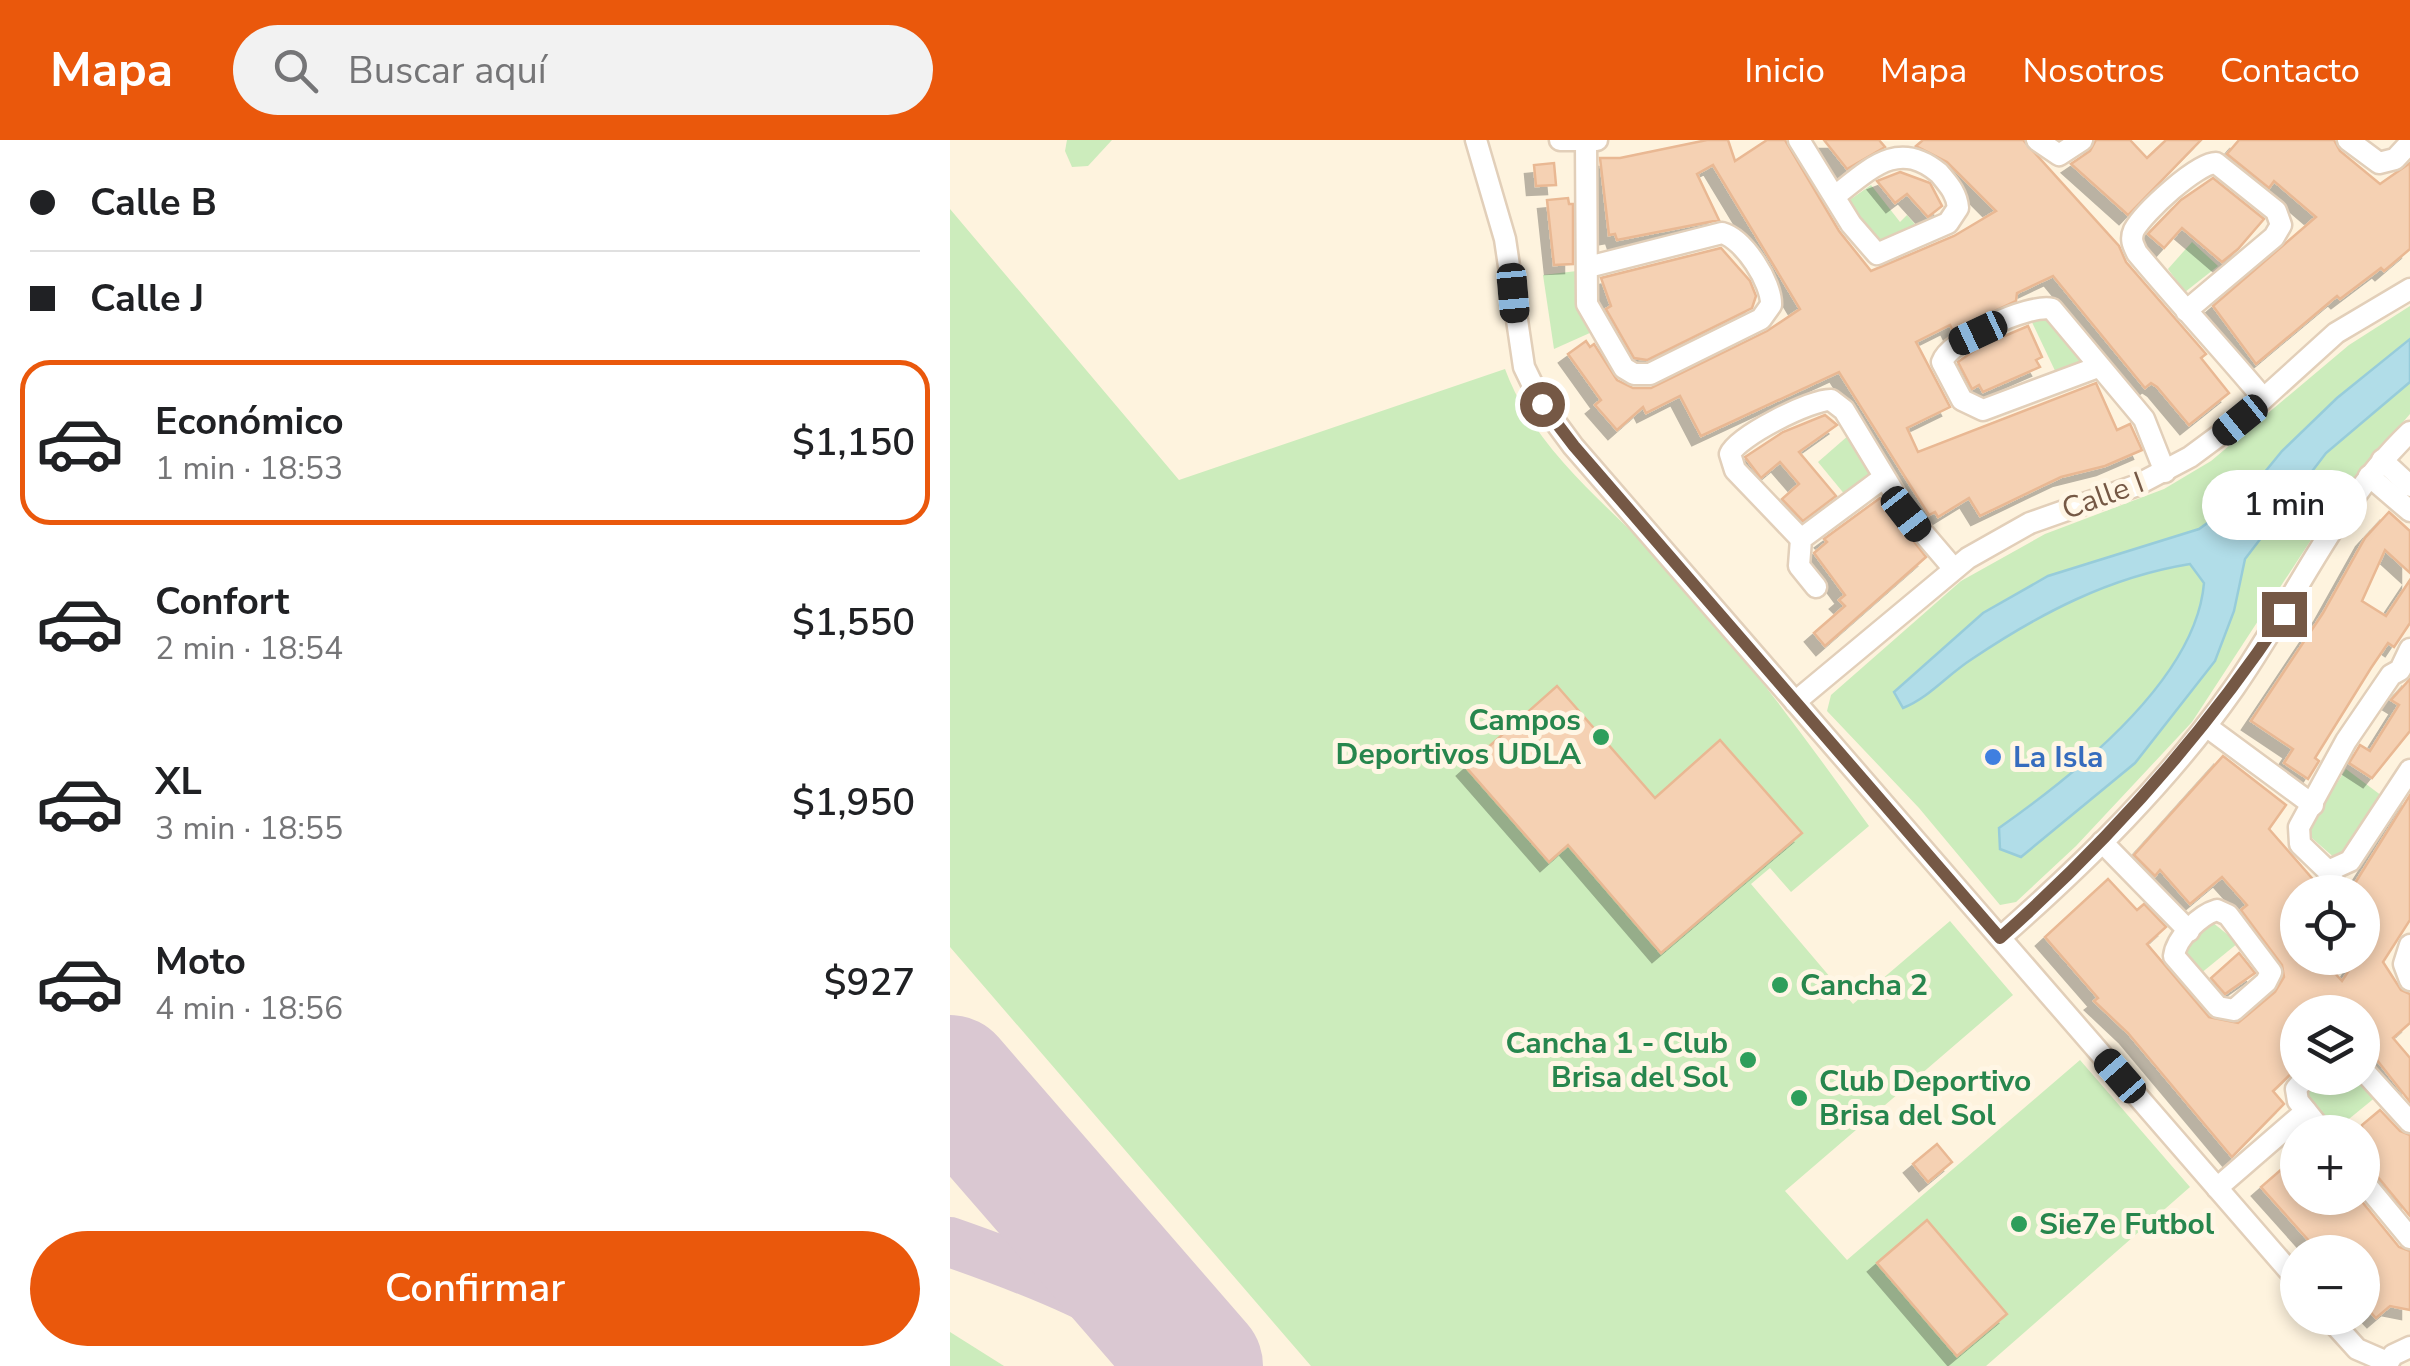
<!DOCTYPE html>
<html lang="es">
<meta charset="utf-8">
<style>
:root{--surface:#fff;--page:#f2f2f2;--text:#202124;--muted:#757577;--line:#e0e0e0;--accent:#ea580c}
body{margin:0;font-family:"Nunito Sans",sans-serif;background:var(--page);color:var(--text);height:100vh;display:flex;flex-direction:column;font-size:38px;white-space:nowrap}
*{box-sizing:border-box;margin:0}
p{font-size:32px;color:var(--muted)}
.icon{flex:none;width:55px;height:55px;fill:none;stroke:currentColor;stroke-width:2;stroke-linecap:round;stroke-linejoin:round}
.map{position:relative;flex:1;overflow:hidden}
.drawer{display:flex;flex-direction:column;background:var(--surface);width:950px}
.drawer>*{flex:none}
.guide{display:grid;align-content:center;height:220px;padding:0 30px;background:var(--surface)}
.buttons{position:absolute;left:1330px;top:735px;display:grid;gap:20px}
.buttons a{display:grid;place-items:center;width:100px;height:100px;border-radius:50%;background:var(--surface);box-shadow:0 5px 15px #0003;font-size:50px}
.end{position:absolute;width:45px;height:45px;margin:-22px;border:12px solid #755845;background:#fff;box-shadow:0 0 0 5px #fff}
.from{border-radius:50%}
.bubble{position:absolute;height:70px;border-radius:35px;background:var(--surface);box-shadow:0 5px 15px #0003;font-size:32px;font-weight:600;line-height:70px;text-align:center}
.car{position:absolute;width:30px;height:60px;margin:-30px -15px;border-radius:12px;box-shadow:0 0 8px 2px #0007;background:linear-gradient(#222 24%,#8ab4d8 0 40%,#222 0 76%,#8ab4d8 0 86%,#222 0)}
.guide b{display:flex;align-items:center;gap:35px;height:95px;font-size:38px}
.guide b+b{border-top:2px solid var(--line)}
.guide i{width:25px;height:25px;background:var(--text)}
ul{padding:0;list-style:none}
li{display:flex;align-items:center;gap:30px;height:165px;margin:0 20px 15px;padding:0 10px;border:5px solid transparent;border-radius:30px}
li div{flex:1}
li b{display:block;font-size:38px}
li em{font-style:normal;font-weight:600}
li.selected{border-color:var(--accent)}
li>.icon{width:90px;height:90px;stroke-width:1.5}
.primary-button{display:flex;gap:20px;margin-top:auto;padding:20px 30px}
.primary-button a{flex:1;height:115px;border-radius:60px;background:var(--accent);color:#fff;font-size:40px;font-weight:600;line-height:115px;text-align:center}
header{display:flex;align-items:center;gap:60px;box-sizing:border-box;height:140px;padding:0 50px;background:var(--accent);color:#fff}
header strong{font-size:48px}
nav{display:flex;gap:55px;margin-inline-start:auto;font-size:35px}
.search{width:700px;height:90px;background:var(--page);display:flex;align-items:center;gap:25px;box-sizing:border-box;padding:0 35px;border-radius:55px;color:var(--muted);font-size:38px}
main{display:flex;flex:1;min-height:0}
.map>svg:first-child{display:block}
.green{fill:#ccecbc}
.water{fill:#b1dde8;stroke:#97ccda;stroke-width:2.5}
.lines{fill:none;stroke-linecap:round;stroke-linejoin:round}
.taxiway{stroke:#dac8d2;stroke-width:50}
.runway{stroke:#dac8d2;stroke-width:128}
.building{fill:#f5d1b3;stroke:#e9b893;stroke-width:2.5;filter:url(#shadow)}
.street-casing{stroke:#e2cfb9;stroke-width:25}
.street{stroke:#fff;stroke-width:20}
.route{stroke:#755845;stroke-width:12}
.leisure-dot{fill:#2e9e5b;stroke:#fff6e5;stroke-width:4}
.shop-dot{fill:#3f7fe0;stroke:#fff6e5;stroke-width:4}
.labels{text-anchor:middle;dominant-baseline:central;stroke-width:10;stroke-linejoin:round;paint-order:stroke}
.street-label{font-size:30px;fill:#755845;stroke:#fff6e5}
.leisure-label{font-size:30px;font-weight:bold;fill:#27864d;stroke:#fff6e5;text-anchor:start}
.shop-label{font-size:30px;font-weight:bold;fill:#366cbe;stroke:#fff6e5;text-anchor:start}
</style>
<header>
<strong>Mapa</strong>
<div class="search"><svg class="icon" aria-label="search" viewBox="0 0 24 24"><circle cx="10" cy="10" r="6"/><path d="M15 15l6 6"/></svg>Buscar aquí</div>
<nav><a>Inicio</a><a>Mapa</a><a>Nosotros</a><a>Contacto</a></nav>
</header>
<main>
<section class="drawer">
<div class="guide">
<b><i class="from"></i>Calle B</b>
<b><i></i>Calle J</b>
</div>
<ul>
<li class="selected"><svg class="icon" aria-label="car" viewBox="0 0 24 24"><path d="M5 17H2v-5l4-1 3-4h7l3 4 3 1v5h-3M9 17h6M6 11h13"/><circle cx="7" cy="17" r="2"/><circle cx="17" cy="17" r="2"/></svg><div><b>Económico</b><p>1 min · 18:53</p></div><em>$1,150</em></li>
<li><svg class="icon" aria-label="car" viewBox="0 0 24 24"><path d="M5 17H2v-5l4-1 3-4h7l3 4 3 1v5h-3M9 17h6M6 11h13"/><circle cx="7" cy="17" r="2"/><circle cx="17" cy="17" r="2"/></svg><div><b>Confort</b><p>2 min · 18:54</p></div><em>$1,550</em></li>
<li><svg class="icon" aria-label="car" viewBox="0 0 24 24"><path d="M5 17H2v-5l4-1 3-4h7l3 4 3 1v5h-3M9 17h6M6 11h13"/><circle cx="7" cy="17" r="2"/><circle cx="17" cy="17" r="2"/></svg><div><b>XL</b><p>3 min · 18:55</p></div><em>$1,950</em></li>
<li><svg class="icon" aria-label="car" viewBox="0 0 24 24"><path d="M5 17H2v-5l4-1 3-4h7l3 4 3 1v5h-3M9 17h6M6 11h13"/><circle cx="7" cy="17" r="2"/><circle cx="17" cy="17" r="2"/></svg><div><b>Moto</b><p>4 min · 18:56</p></div><em>$927</em></li>
</ul>
<div class="primary-button"><a>Confirmar</a></div>
</section>
<div class="map">
<svg width="1460" height="1226" viewBox="0 0 1460 1226">
<defs>
<filter id="shadow"><feDropShadow dx="-9" dy="9" stdDeviation="0" flood-color="#0004"/></filter>
</defs>
<rect width="100%" height="100%" fill="#fef3de"/>
<g class="green">
<polygon points="117,0 162,0 138,26 122,27 115,11"/>
<polygon points="921,45 950,82 957,75 971,91 927,106 894,64"/>
<path d="M0 69 229 340 555 229C587 315 657 362 717 428 791 509 854 597 919 686L841 752 820 728 801 744 903 864 1000 781 1063 855 835 1051 897 1120 1130 920 1240 1047 1036 1226H361L0 807Z"/>
<polygon points="1242,102 1268,126 1235,152 1218,129"/>
<polygon points="627,131 642,192 604,209 593,135"/>
<polygon points="1460,166 1460,274 1391,354 1242,582 1126,706 1066,762 1050,765 969,668 877,571 881,555 1011,441 1095,394 1214,349 1261,321 1399,205"/>
<polygon points="1093,176 1103,181 1136,223 1108,237 1080,178"/>
<polygon points="899,295 920,336 896,356 868,322"/>
<polygon points="1396,629 1432,656 1387,720 1355,692"/>
<polygon points="1262,782 1288,803 1250,834 1236,815 1242,796"/>
<polygon points="1365,938 1409,938 1427,956 1383,992 1351,955"/>
<polygon points="0,1192 54,1226 0,1226"/>
</g>
<path class="water" d="M1460 199V242L1376 313 1295 419 1284 471 1265 521 1185 623 1071 717 1050 709 1049 688C1123 636 1246 540 1254 443L1240 424C1159 437 1089 474 1022 519 997 535 980 557 953 568L944 552 1033 473 1098 436 1249 389 1296 355 1332 311 1387 258Z"/>
<g class="lines">
<path class="taxiway" d="M0 1102C86 1132 172 1166 245 1221"/>
<polyline class="runway" points="0,939 249,1226"/>
</g>
<g class="building">
<polygon points="757,0 778,0 785,21 817,0 835,0 889,91 921,131 1004,96 1046,71 997,22 966,6 973,0 1073,0 1169,106 1176,122 1256,214 1251,218 1279,253 1239,285 1207,247 1201,243 1195,248 1103,136 1067,153 1066,161 1003,191 1000,185 966,202 1000,267 957,288 968,312 1146,243 1167,290 1180,284 1192,310 1155,326 1111,337 1030,376 1019,358 988,377 985,372 979,375 889,232 751,296 730,256 696,273 693,267 667,290 645,265 651,260 618,214 636,201 640,207 644,204 667,240 683,248 701,248 817,191 850,169 763,25 747,34 769,80 667,100 665,94 659,95 650,18 670,18"/>
<polygon points="874,0 929,0 935,7 897,29"/>
<polygon points="1146,0 1180,0 1197,18 1216,0 1251,0 1178,75 1121,24 1140,11"/>
<polygon points="1289,0 1384,0 1390,11 1430,44 1460,23 1460,109 1434,131 1431,128 1390,159 1387,156 1306,224 1263,166 1366,77 1324,41 1319,48 1277,14"/>
<polygon points="604,23 606,45 586,46 584,25"/>
<polygon points="950,32 980,43 992,66 978,77 957,54 945,63 927,41"/>
<polygon points="1263,38 1314,79 1288,109 1272,122 1232,88 1214,108 1198,94 1231,60"/>
<polygon points="618,58 619,64 623,64 623,124 604,125 597,60"/>
<polygon points="771,108 800,141 806,156 802,168 697,220 684,218 656,169 661,166 651,138"/>
<polygon points="1078,186 1092,217 1086,220 1090,227 1033,252 1029,245 1022,249 1008,222 1031,206"/>
<polygon points="875,275 887,285 849,312 886,356 853,381 832,359 849,344 830,322 811,338 795,317 833,292"/>
<polygon points="930,358 976,417 875,506 864,493 895,466 889,460 895,455 864,413 877,402 874,399"/>
<polygon points="1439,372 1460,391 1460,433 1435,410 1412,461 1436,476 1460,440 1460,483 1444,507 1438,503 1421,528 1365,618 1369,621 1358,639 1334,623 1343,609 1301,581 1373,473 1415,398"/>
<polygon points="1460,539 1460,591 1422,638 1399,623 1410,605 1420,611 1449,565 1441,560"/>
<polygon points="607,546 705,658 770,600 852,693 711,813 618,705 599,722 516,627"/>
<polygon points="1273,616 1336,665 1319,689 1374,752 1348,752 1348,818 1371,818 1392,841 1407,818 1412,818 1412,752 1402,748 1460,655 1460,780 1433,822 1451,850 1460,854 1460,883 1443,898 1460,918 1460,962 1412,901 1412,872 1348,872 1348,927 1323,951 1334,964 1282,1017 1178,893 1144,861 1148,858 1095,797 1158,739 1187,770 1194,764 1216,787 1197,804 1259,877 1288,883 1325,852 1334,837 1332,825 1291,770 1297,765 1272,737 1240,764 1210,730 1205,736 1184,715"/>
<polygon points="1289,813 1305,833 1275,854 1261,838"/>
<polygon points="1430,970 1450,991 1460,995 1460,1076 1423,1031 1412,1027 1412,985"/>
<polygon points="987,1004 1002,1022 978,1042 963,1024"/>
<polygon points="1348,1015 1348,1058 1354,1058 1371,1073 1389,1058 1409,1058 1449,1107 1460,1111 1460,1170 1440,1166 1426,1178 1412,1163 1412,1112 1369,1112 1311,1047"/>
<polygon points="977,1080 1057,1174 1007,1216 927,1123"/>
</g>
<g class="lines">
<defs>
<g id="street">
<polyline points="526,0 555,99 574,227 592,264 623,306 1348,1141"/>
<polyline points="610,0 647,0"/>
<path d="M849 0 901 84 927 114 998 83 1008 68C1007 53 998 44 989 33 949 0 923 26 885 56"/>
<polyline points="1087,0 1109,15 1132,0"/>
<polyline points="1398,0 1429,23 1445,19 1460,3"/>
<path d="M636 1 637 164 674 228 684 234H700L811 179 821 165C822 143 794 99 772 93L638 127"/>
<path d="M1236 171 1324 97 1331 85 1326 71 1266 23C1247 23 1194 72 1184 90 1180 99 1183 105 1187 113 1228 162 1272 209 1313 258"/>
<path d="M1148 227 1033 270 1012 260 992 222C999 200 1080 163 1102 169L1194 279 1215 332"/>
<polyline points="1432,320 1460,346"/>
<polyline points="1419,336 1460,371"/>
<path d="M851 399 785 330 780 314C788 296 862 259 881 260L894 270 957 374 1004 429"/>
<polyline points="866,447 849,426 851,399 933,338"/>
<polyline points="845,562 1018,418 1080,383 1185,346 1240,317 1290,280 1386,193 1460,149"/>
<polyline points="1256,586 1363,665"/>
<polyline points="1152,702 1239,791"/>
<polyline points="1378,731 1400,721 1460,630"/>
<polyline points="1389,752 1378,731 1350,704 1349,687 1396,601 1441,535 1450,530 1460,509"/>
<path d="M1267 770 1278 775 1321 832 1316 842 1284 870 1268 867 1224 816C1226 798 1250 775 1267 770Z"/>
<path d="M1051 797C1136 722 1219 641 1284 548 1343 464 1385 364 1460 292"/>
<polyline points="1460,805 1454,824 1460,840"/>
<polyline points="1412,929 1460,982"/>
<polyline points="1355,938 1346,949 1348,961 1373,992"/>
<polyline points="1412,1040 1460,1098"/>
<polyline points="1267,1048 1356,971"/>
<polyline points="1379,1178 1407,1209 1437,1222"/>
<polyline points="1436,1226 1443,1215 1460,1207"/>
</g>
</defs>
<use href="#street" class="street-casing"/>
<use href="#street" class="street"/>
</g>
<g class="lines">
<path class="route" d="M592 264 624 306 1050 798C1160 700 1253 596 1334 474"/>
</g>
<g class="leisure-dot">
<circle cx="651" cy="597" r="10"/>
<circle cx="830" cy="845" r="10"/>
<circle cx="798" cy="920" r="10"/>
<circle cx="849" cy="958" r="10"/>
<circle cx="1069" cy="1084" r="10"/>
</g>
<circle class="shop-dot" cx="1043" cy="617" r="10"/>
<g class="labels">
<g class="street-label">
<text transform="translate(1153 356) rotate(-20)">Calle I</text>
</g>
<g class="leisure-label">
<text x="631" y="580" text-anchor="end">Campos<tspan x="631" dy="34">Deportivos UDLA</tspan></text>
<text x="850" y="845">Cancha 2</text>
<text x="778" y="903" text-anchor="end">Cancha 1 - Club<tspan x="778" dy="34">Brisa del Sol</tspan></text>
<text x="869" y="941">Club Deportivo<tspan x="869" dy="34">Brisa del Sol</tspan></text>
<text x="1089" y="1084">Sie7e Futbol</text>
</g>
<g class="shop-label">
<text x="1063" y="617">La Isla</text>
</g>
</g>
</svg>
<div class="buttons">
<a><svg class="icon" aria-label="locate" viewBox="0 0 24 24"><circle cx="12" cy="12" r="6"/><path d="M12 2v4M12 18v4M2 12h4M18 12h4"/></svg></a>
<a><svg class="icon" aria-label="layers" viewBox="0 0 24 24"><path d="M12 4l9 5-9 5-9-5zM3 14l9 5 9-5"/></svg></a>
<a>+</a>
<a>−</a>
</div>
<i class="end from" style="left:592px;top:264px"></i>
<i class="end" style="left:1334px;top:474px"></i>
<div class="bubble" style="left:1252px;top:330px;width:165px">1 min</div>
<i class="car" style="left:563px;top:153px;rotate:175deg"></i>
<i class="car" style="left:1028px;top:193px;rotate:245deg"></i>
<i class="car" style="left:1290px;top:280px;rotate:231deg"></i>
<i class="car" style="left:956px;top:374px;rotate:142deg"></i>
<i class="car" style="left:1170px;top:936px;rotate:319deg"></i>
</div>
</main>
